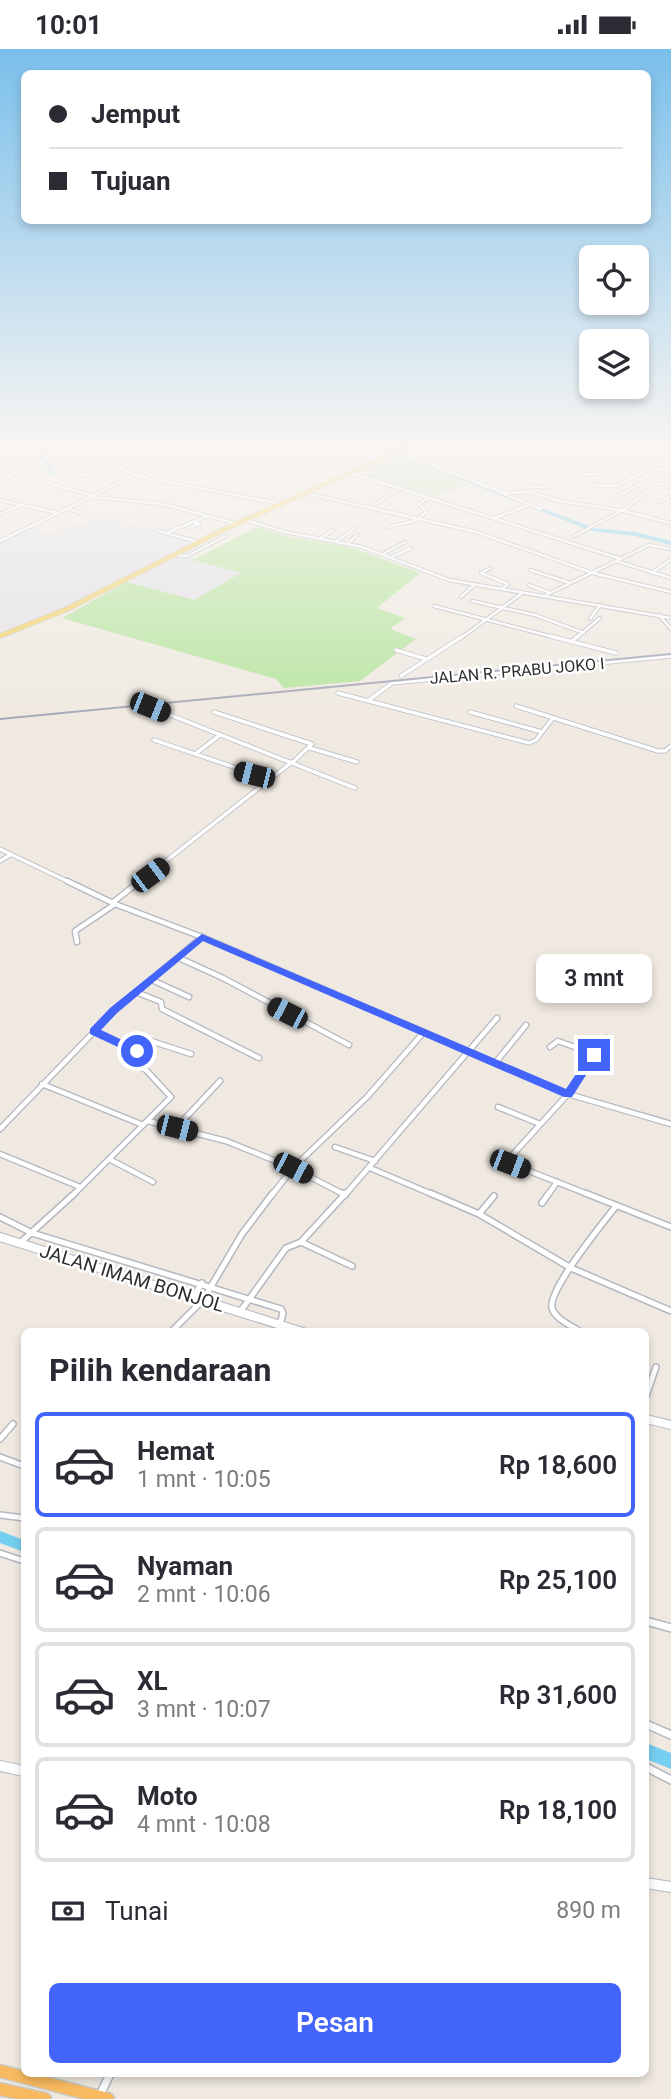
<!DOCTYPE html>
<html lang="id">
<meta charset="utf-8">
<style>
:root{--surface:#fff;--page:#f7f7f7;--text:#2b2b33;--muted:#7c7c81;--line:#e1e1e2;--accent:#4264fb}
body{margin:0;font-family:Roboto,sans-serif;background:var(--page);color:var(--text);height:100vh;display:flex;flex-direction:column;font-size:26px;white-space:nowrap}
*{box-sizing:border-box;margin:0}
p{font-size:23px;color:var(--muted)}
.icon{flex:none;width:38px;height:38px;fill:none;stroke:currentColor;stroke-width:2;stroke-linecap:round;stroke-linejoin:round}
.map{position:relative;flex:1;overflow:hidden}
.side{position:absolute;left:21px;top:1279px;width:628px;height:749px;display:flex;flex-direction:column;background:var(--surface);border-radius:10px;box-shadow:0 4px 10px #0003}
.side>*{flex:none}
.hud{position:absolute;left:21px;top:21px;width:630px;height:154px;border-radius:10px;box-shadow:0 4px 10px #0003;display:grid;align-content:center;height:154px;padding:0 28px;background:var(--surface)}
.controls{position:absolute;left:579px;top:196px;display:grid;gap:14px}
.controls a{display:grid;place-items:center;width:70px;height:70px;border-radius:10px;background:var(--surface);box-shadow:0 4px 10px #0003;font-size:35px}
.end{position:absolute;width:32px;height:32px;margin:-16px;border:9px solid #4264fb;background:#fff;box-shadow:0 0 0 4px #fff}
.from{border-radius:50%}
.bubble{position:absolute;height:49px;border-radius:10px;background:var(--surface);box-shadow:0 4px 10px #0003;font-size:23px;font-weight:600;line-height:49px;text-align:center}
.car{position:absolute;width:21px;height:42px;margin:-21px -10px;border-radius:9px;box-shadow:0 0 5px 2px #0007;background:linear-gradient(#222 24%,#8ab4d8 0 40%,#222 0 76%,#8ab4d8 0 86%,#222 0)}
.hud b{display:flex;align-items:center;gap:24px;height:66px;font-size:26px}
.hud b+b{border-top:2px solid var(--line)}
.hud i{width:18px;height:18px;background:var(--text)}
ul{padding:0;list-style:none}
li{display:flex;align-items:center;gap:21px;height:105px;margin:0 14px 10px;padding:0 14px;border:4px solid var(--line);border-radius:10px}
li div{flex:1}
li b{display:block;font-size:26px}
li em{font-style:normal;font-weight:600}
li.current{border-color:var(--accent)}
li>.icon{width:63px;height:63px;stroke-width:1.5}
h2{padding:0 28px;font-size:32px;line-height:84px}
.pay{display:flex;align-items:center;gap:18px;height:77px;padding:0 28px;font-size:26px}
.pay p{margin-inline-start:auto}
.cta{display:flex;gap:14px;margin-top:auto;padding:14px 28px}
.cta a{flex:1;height:80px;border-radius:10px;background:var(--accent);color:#fff;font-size:28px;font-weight:600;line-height:80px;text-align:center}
.status{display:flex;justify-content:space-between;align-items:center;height:49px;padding:0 35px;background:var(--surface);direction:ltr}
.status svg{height:19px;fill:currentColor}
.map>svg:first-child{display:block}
.industrial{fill:#e3e1e8}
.green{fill:#b6e59e}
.cemetery{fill:#c8d9b8}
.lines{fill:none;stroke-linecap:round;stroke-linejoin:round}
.river{fill:#75cff0;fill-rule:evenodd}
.minor-far4-casing{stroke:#b4b7c1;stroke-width:4.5}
.minor-far3-casing{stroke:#b4b7c1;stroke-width:5}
.minor-far2-casing{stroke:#b4b7c1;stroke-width:7}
.minor-far1-casing{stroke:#b4b7c1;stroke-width:8}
.minor-casing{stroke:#b4b7c1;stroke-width:10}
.tertiary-casing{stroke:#b4b7c1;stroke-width:12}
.secondary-casing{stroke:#b4b7c1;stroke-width:10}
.primary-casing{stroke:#c9c9c9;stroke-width:6}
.trunk-casing{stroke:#c9c9c9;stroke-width:15}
.minor-far4{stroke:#fff;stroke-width:2.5}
.minor-far3{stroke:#fff;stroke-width:3.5}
.minor-far2{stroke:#fff;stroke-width:4.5}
.minor-far1{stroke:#fff;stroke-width:5}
.minor{stroke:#fff;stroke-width:7}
.tertiary{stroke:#fff;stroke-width:10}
.secondary{stroke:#fff;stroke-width:8}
.primary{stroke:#f2d163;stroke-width:4.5}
.trunk{stroke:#f8ba60;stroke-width:12}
.rail{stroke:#a3a6b8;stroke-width:2}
.route{fill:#4264fb}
.labels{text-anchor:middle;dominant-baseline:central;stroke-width:5;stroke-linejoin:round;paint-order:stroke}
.far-street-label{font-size:16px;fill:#2e2e2e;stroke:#fff}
.street-label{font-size:19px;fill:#2e2e2e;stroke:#fff}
</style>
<div class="status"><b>10:01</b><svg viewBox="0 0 49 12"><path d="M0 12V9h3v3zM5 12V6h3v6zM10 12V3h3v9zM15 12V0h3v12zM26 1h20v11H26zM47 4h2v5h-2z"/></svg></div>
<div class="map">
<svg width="671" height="2050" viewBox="0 0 671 2050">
<rect width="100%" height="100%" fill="#efe9e1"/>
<g class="industrial">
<polygon points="416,396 448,396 488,407 441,422 396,405"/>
<polygon points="105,468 191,491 177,502 64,559 0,585 0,494 30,479 50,484"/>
<polygon points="177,507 242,523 194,551 127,533"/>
</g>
<polygon class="green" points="257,478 286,487 353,499 420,524 377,559 405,569 390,580 416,590 360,632 284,639 276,630 62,569 127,533 194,551 241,524 193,511"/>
<polygon class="cemetery" points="396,405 473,434 432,449 354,424"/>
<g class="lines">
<g class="river">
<polygon points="46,396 52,396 44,408 57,425 56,426 52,426 38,408"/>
<polygon points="373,396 380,396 517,450 512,451"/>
<polygon points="527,455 531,455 595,479 635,483 671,492 671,496 635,487 592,482 527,457"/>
<polygon points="0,1482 24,1491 24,1503 0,1494"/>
<polygon points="646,1694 671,1704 671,1720 646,1710"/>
</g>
<defs>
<g id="minor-far4">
<polyline points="85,396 134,408"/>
<polyline points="103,396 83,404 110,417"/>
<polyline points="119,396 148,404"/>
<polyline points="148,396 167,401"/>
<polyline points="214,396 241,404 244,410 328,433"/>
<polyline points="381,396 504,444 532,443 558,452 620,461 671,474"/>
<polyline points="502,396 671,438"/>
<polyline points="48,402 64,406 97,422"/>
<polyline points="0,403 28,396"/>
<polyline points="614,408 671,423"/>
<polyline points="188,410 200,415"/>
<polyline points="72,411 57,415 83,427"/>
<polyline points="230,412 242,408"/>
<polyline points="57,415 49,412 45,406 54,396 121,414"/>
<polyline points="168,416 201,426"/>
<polyline points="0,419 23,412"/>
<polyline points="0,422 15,432"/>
<polyline points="351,424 621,510"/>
<polyline points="9,426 23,422"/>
<polyline points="136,426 121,419 182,396"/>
<polyline points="136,427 282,455"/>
<polyline points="76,429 147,404"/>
<polyline points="642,429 671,415"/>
<polyline points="595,436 616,437 634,428"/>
<polyline points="0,438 30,429 93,447"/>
<path d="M523 439C531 435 537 439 545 438 568 435 575 423 601 425"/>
<polyline points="305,444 476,483 593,524 671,543"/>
<polyline points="504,445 541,460"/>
<polyline points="92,447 128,429 232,396"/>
<polyline points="616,448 646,432"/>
<polyline points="0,451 21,456"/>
<polyline points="659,453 669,448"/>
<polyline points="372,458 399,439"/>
<polyline points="68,460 82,464"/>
<polyline points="0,465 22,456 58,464 91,448 163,455 237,475"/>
<polyline points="494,469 529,456"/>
<polyline points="245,471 285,483 362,498 449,531 671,569"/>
<path d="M389 478C405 471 409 479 426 463L419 455 427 449"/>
<polyline points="189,479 199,475 193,473"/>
<polyline points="158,482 195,492"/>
<polyline points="166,484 208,467"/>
<polyline points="574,487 623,461 657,435"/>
<polyline points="321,489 333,481"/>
<polyline points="0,492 58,464"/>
<polyline points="337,492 355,479"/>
<polyline points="348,494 357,486"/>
<polyline points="383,505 405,493"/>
<polyline points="173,506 187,507 226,487"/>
<polyline points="392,508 411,499"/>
<polyline points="616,512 671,529"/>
<polyline points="491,519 481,524 508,535 502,540"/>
<polyline points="530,521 570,534"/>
<polyline points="652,524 671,510"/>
<polyline points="529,536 550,544"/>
<polyline points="544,547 649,496 671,500"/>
<polyline points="461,548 474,536"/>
<polyline points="472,552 535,566 584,584"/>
<polyline points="434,557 557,589"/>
<polyline points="659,566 671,580"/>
<polyline points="590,570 600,556"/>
<polyline points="461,589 521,545"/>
<polyline points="576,589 600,569"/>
</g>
<g id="minor-far3">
<polyline points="550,587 616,604"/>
<polyline points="571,593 578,587"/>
<polyline points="396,601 426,610"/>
<polyline points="401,627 463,587"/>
<polyline points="338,644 529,694 536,691 553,669"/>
<polyline points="369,651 392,634 671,607"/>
<polyline points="516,657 658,702 665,702 671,697"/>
<polyline points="150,658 355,739"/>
<polyline points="214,663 312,695 293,713"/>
<polyline points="470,663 542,683"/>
<polyline points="154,691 269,730"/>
<polyline points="310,699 357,713"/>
<polyline points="195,705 220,686"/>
<polyline points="0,800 71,834"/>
<polyline points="0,812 10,806"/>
<polyline points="138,834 292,713"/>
</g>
<g id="minor-far2">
<polyline points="67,832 115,855 202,888 568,1045 671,1075"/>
<polyline points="112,854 140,832"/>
<polyline points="77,893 75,882 115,855"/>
<polyline points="179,909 223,929 349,996"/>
<polyline points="152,931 189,948"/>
<polyline points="136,943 161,953 162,960 259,1009"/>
<polyline points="550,998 558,992 594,1005 568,1045 506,1113 590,1146"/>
<polyline points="137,1002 151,992 191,1005"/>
<polyline points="594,1005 606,989"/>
<polyline points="496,1013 526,976"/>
<polyline points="42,1035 143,1076"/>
<polyline points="498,1058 540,1075"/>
<polyline points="148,1072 226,1092 293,1119 345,1146"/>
<polyline points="177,1078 220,1032"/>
<polyline points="0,1080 114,962 202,888"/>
<polyline points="335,1098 375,1112"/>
<polyline points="0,1105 80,1138"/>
<polyline points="111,1111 153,1133"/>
<polyline points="370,1119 434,1146"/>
<polyline points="73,1146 171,1048 146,1021 129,1012 137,1002 94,982"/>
<polyline points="272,1146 293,1119 367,1048 424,983"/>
<polyline points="345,1146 497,969"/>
<polyline points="548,1146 557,1133"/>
</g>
<g id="minor-far1">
<polyline points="342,1144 345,1146"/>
<polyline points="430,1144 479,1165 571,1219 671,1262"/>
<polyline points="585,1144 671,1178"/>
<polyline points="542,1154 549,1144"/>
<polyline points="479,1165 494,1147"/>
<polyline points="0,1168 32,1184 281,1260 283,1264 280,1275"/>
<polyline points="301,1193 352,1217"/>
<polyline points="20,1194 75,1144"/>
<polyline points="193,1248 202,1234"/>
<polyline points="240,1263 286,1199 301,1193 346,1144"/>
<polyline points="171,1283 203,1251 242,1185 273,1144"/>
<path d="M581 1283C572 1277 555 1270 552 1259 548 1240 603 1174 616 1157"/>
<polyline points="646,1347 656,1318"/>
<polyline points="0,1390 13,1375"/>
<polyline points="0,1408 24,1417"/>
<polyline points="0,1466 24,1469"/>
<polyline points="0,1504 24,1512"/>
</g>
<g id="minor">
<polyline points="646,1572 671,1579"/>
<polyline points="646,1675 671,1686"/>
<polyline points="646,1718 671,1731"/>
<polyline points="100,2046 110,2025"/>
</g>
<g id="tertiary">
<polyline points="0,1717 24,1722"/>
<polyline points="646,1834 671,1838"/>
</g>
<g id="secondary">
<polyline points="0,1188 303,1283"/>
<polyline points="646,1370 671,1376"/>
</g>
<polyline id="primary" points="0,587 67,560 223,481 411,396"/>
<g id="trunk">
<polyline points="0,2022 108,2050"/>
<polyline points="0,2040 45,2050"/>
</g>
</defs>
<use href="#minor-far4" class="minor-far4-casing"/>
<use href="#minor-far3" class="minor-far3-casing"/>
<use href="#minor-far2" class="minor-far2-casing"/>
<use href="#minor-far1" class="minor-far1-casing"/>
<use href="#minor" class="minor-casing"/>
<use href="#tertiary" class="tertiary-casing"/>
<use href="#secondary" class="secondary-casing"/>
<use href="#primary" class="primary-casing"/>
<use href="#trunk" class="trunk-casing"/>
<use href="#minor-far4" class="minor-far4"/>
<use href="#minor-far3" class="minor-far3"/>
<use href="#minor-far2" class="minor-far2"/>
<use href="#minor-far1" class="minor-far1"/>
<use href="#minor" class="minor"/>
<use href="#tertiary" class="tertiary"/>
<use href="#secondary" class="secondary"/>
<use href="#primary" class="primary"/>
<use href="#trunk" class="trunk"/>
<polyline class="rail" points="0,670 671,605"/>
</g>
<linearGradient id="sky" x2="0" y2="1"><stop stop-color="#7abfeb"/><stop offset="0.58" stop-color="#f8f5f2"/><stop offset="1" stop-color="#f8f5f2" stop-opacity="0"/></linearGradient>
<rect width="671" height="683" fill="url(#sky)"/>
<polygon class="route" points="202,885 566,1040 590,1004 599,1006 572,1048 564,1048 203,892 117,964 101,981 141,1000 141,1005 133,1005 90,985 90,980 110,959"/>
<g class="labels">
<g class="far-street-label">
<text transform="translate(517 622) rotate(-5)">JALAN R. PRABU JOKO I</text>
</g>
<g class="street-label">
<text transform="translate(132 1229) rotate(17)">JALAN IMAM BONJOL</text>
</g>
</g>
</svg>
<div class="controls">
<a><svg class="icon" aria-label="locate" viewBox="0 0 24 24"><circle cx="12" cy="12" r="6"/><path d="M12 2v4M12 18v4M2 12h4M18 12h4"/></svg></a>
<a><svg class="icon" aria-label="layers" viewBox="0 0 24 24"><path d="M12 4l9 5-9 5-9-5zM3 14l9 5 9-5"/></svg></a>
</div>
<i class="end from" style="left:137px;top:1002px"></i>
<i class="end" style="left:594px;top:1006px"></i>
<div class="bubble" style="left:536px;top:905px;width:116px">3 mnt</div>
<i class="car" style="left:150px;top:658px;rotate:112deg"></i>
<i class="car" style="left:254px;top:726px;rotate:284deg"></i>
<i class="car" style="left:150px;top:826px;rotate:53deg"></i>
<i class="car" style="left:287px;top:964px;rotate:297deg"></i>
<i class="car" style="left:177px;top:1079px;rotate:104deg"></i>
<i class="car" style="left:510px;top:1115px;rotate:111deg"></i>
<i class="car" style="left:293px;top:1119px;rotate:117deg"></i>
<div class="hud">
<b><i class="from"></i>Jemput</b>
<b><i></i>Tujuan</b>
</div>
<section class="side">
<h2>Pilih kendaraan</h2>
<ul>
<li class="current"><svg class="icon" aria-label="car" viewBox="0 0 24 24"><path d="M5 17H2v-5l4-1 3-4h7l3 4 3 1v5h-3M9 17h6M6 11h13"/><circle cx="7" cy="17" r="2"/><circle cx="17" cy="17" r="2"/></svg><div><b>Hemat</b><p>1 mnt · 10:05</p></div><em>Rp 18,600</em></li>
<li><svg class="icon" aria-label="car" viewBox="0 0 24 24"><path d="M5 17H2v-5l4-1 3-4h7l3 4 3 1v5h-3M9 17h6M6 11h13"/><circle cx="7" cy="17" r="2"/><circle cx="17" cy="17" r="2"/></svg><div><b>Nyaman</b><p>2 mnt · 10:06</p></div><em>Rp 25,100</em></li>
<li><svg class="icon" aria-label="car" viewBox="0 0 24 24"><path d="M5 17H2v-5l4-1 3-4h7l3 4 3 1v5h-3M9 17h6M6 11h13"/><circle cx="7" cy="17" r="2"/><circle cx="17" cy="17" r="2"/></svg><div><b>XL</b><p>3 mnt · 10:07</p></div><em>Rp 31,600</em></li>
<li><svg class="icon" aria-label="car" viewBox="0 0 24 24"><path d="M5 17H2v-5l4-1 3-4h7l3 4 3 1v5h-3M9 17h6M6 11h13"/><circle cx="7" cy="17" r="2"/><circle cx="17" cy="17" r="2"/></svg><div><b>Moto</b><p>4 mnt · 10:08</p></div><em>Rp 18,100</em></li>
</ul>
<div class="pay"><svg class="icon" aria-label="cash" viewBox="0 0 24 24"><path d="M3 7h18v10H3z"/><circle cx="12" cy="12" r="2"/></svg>Tunai<p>890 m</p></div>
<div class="cta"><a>Pesan</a></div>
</section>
</div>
